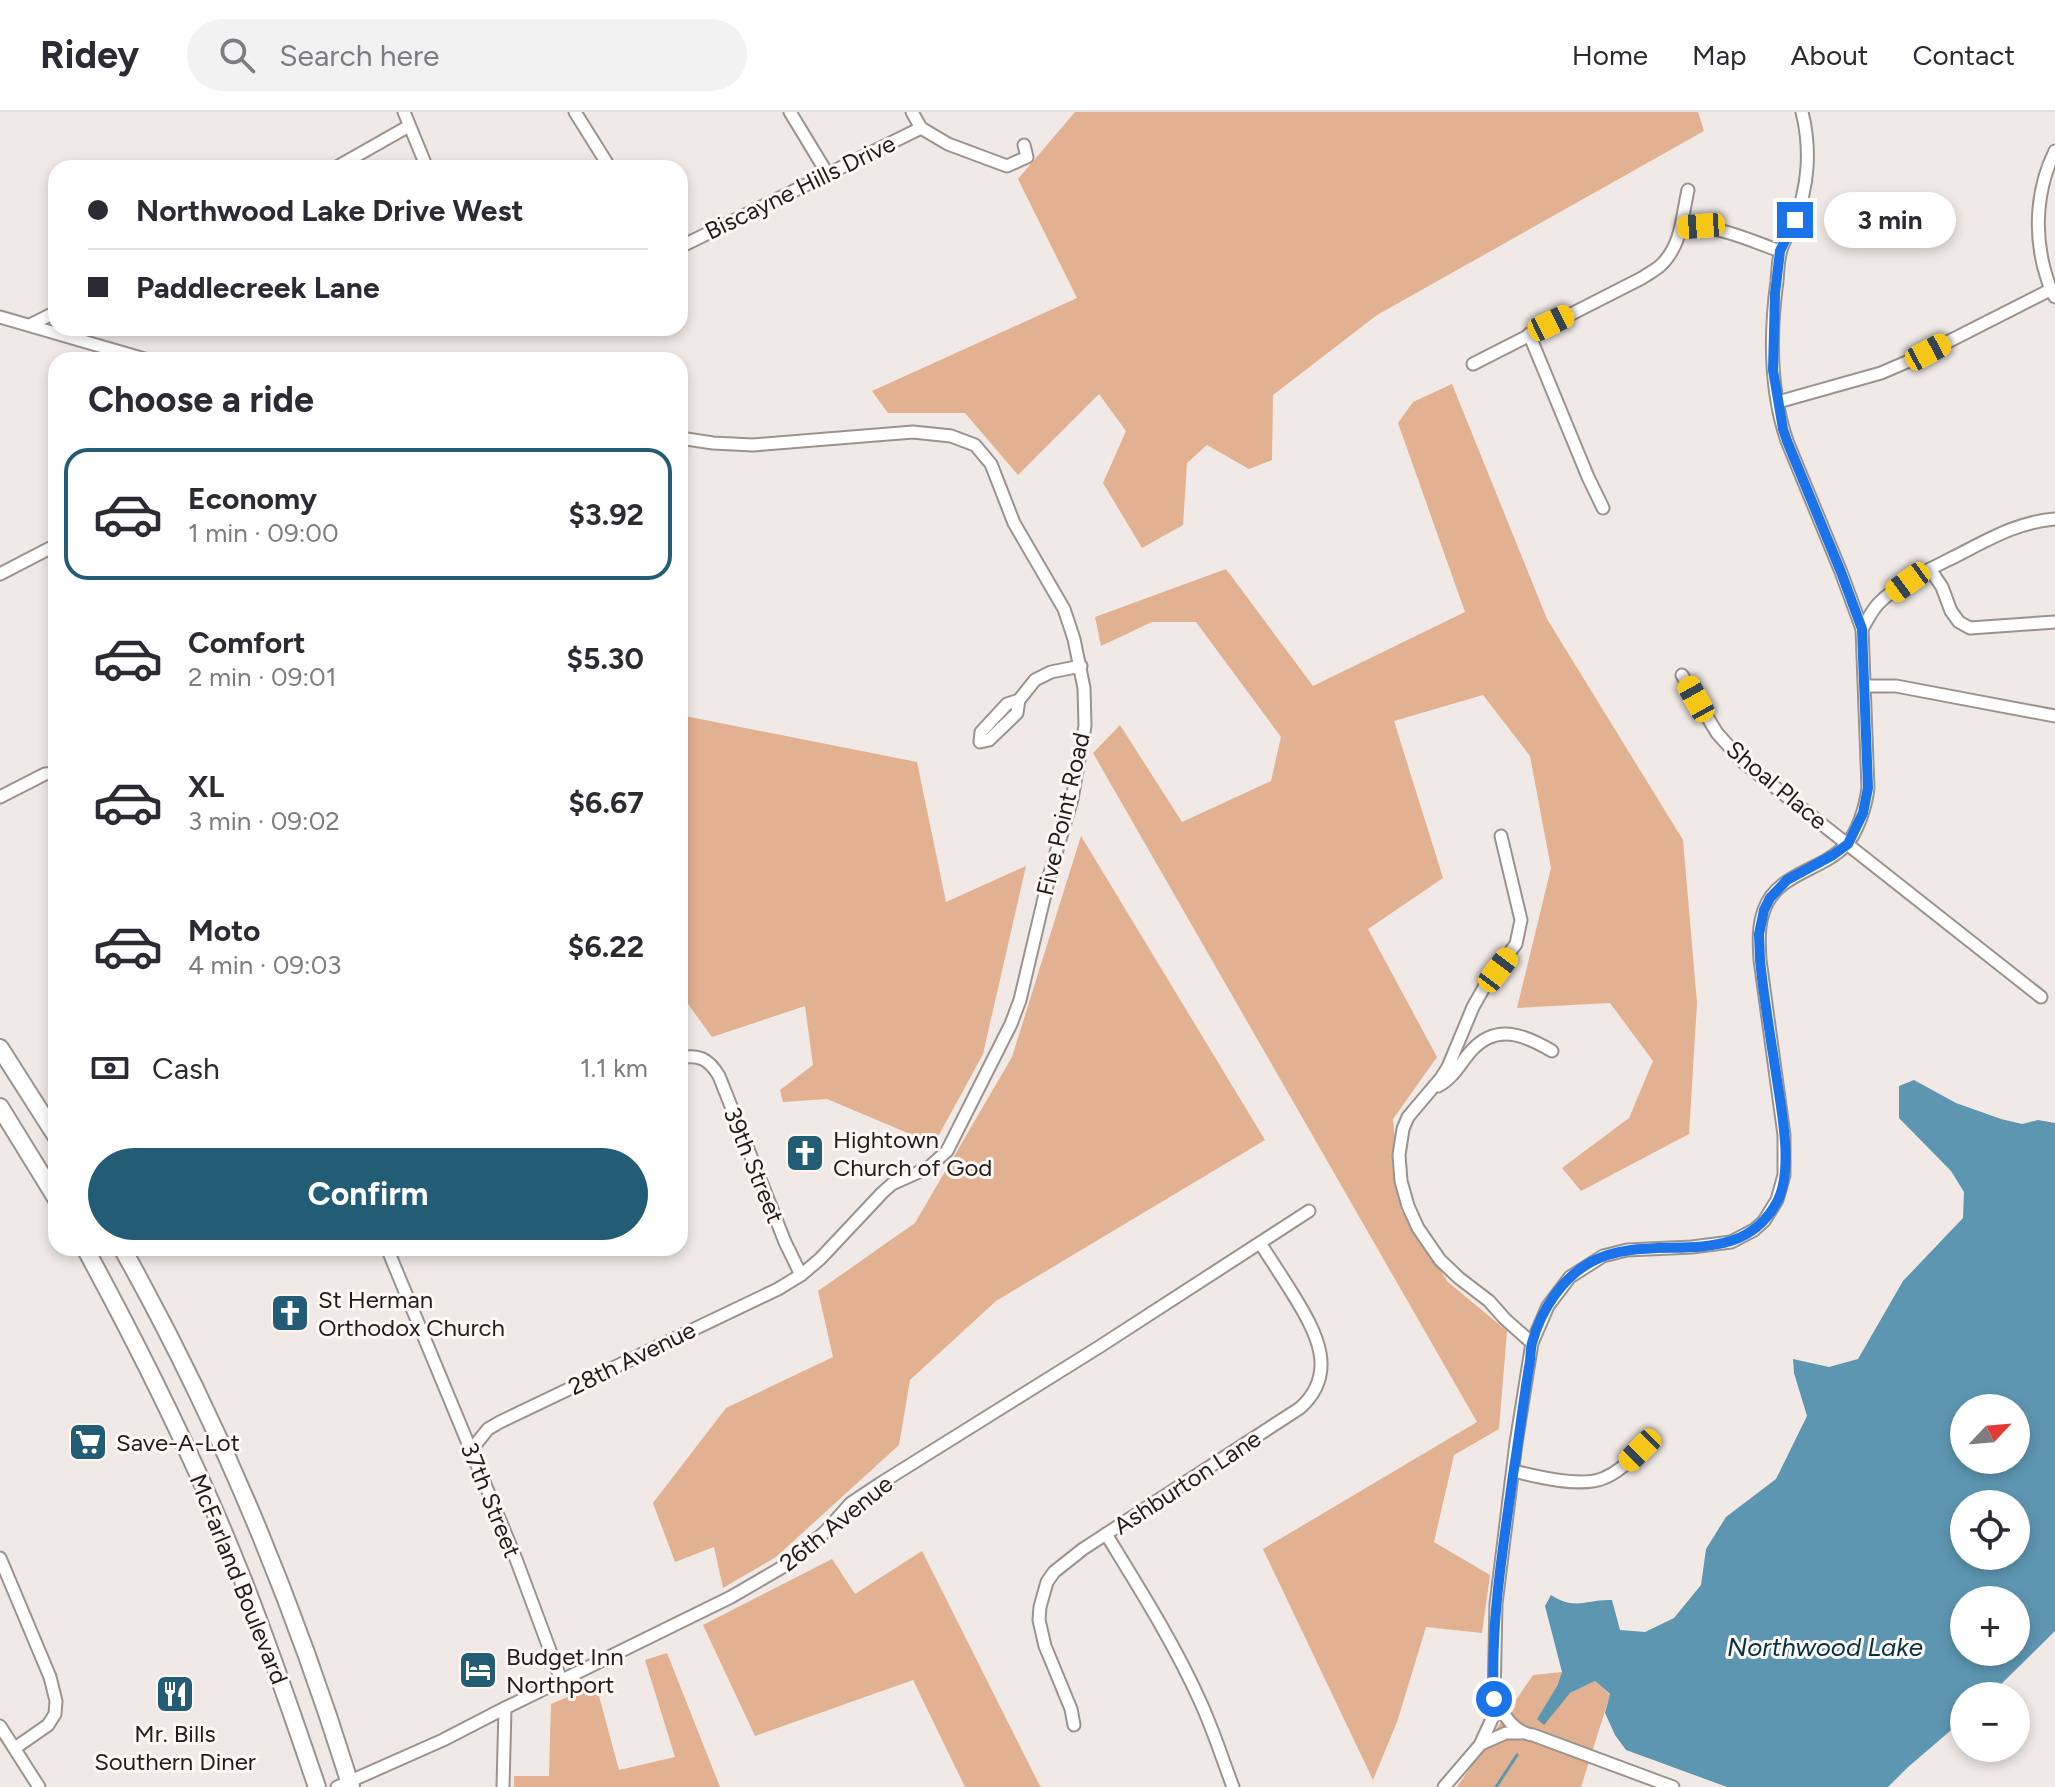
<!DOCTYPE html>
<meta charset="utf-8">
<style>
:root{--surface:#fff;--page:#f2f2f3;--text:#2b2b33;--muted:#7c7c81;--line:#e1e1e2;--accent:#225d75}
body{margin:0;font-family:Figtree,sans-serif;background:var(--page);color:var(--text);height:100vh;display:flex;flex-direction:column;font-size:30px;white-space:nowrap}
*{box-sizing:border-box;margin:0}
p{font-size:26px;color:var(--muted)}
.icon{flex:none;width:44px;height:44px;fill:none;stroke:currentColor;stroke-width:2;stroke-linecap:round;stroke-linejoin:round}
.map{position:relative;flex:1;overflow:hidden}
.details{position:absolute;left:48px;top:240px;width:640px;height:904px;display:flex;flex-direction:column;background:var(--surface);border-radius:24px;box-shadow:0 4px 12px #0003}
.details>*{flex:none}
.banner{position:absolute;left:48px;top:48px;width:640px;height:176px;border-radius:24px;box-shadow:0 4px 12px #0003;display:grid;align-content:center;height:176px;padding:0 40px;background:var(--surface)}
.needle{width:52px;rotate:64deg}
.fabs{position:absolute;left:1950px;top:1282px;display:grid;gap:16px}
.fabs a{display:grid;place-items:center;width:80px;height:80px;border-radius:50%;background:var(--surface);box-shadow:0 4px 12px #0003;font-size:40px}
.end{position:absolute;width:36px;height:36px;margin:-18px;border:10px solid #1a73e8;background:#fff;box-shadow:0 0 0 4px #fff}
.from{border-radius:50%}
.bubble{position:absolute;height:56px;border-radius:28px;background:var(--surface);box-shadow:0 4px 12px #0003;font-size:26px;font-weight:700;line-height:56px;text-align:center}
.car{position:absolute;width:24px;height:48px;margin:-24px -12px;border-radius:10px;box-shadow:0 0 6px 2px #0007;background:linear-gradient(#f5c518 24%,#345 0 40%,#f5c518 0 76%,#345 0 86%,#f5c518 0)}
.banner b{display:flex;align-items:center;gap:28px;height:76px;font-size:30px}
.banner b+b{border-top:2px solid var(--line)}
.banner i{width:20px;height:20px;background:var(--text)}
ul{padding:0;list-style:none}
li{display:flex;align-items:center;gap:24px;height:132px;margin:0 16px 12px;padding:0 24px;border:4px solid transparent;border-radius:24px}
li div{flex:1}
li b{display:block;font-size:30px}
li em{font-style:normal;font-weight:700}
li.on{border-color:var(--accent)}
li>.icon{width:72px;height:72px;stroke-width:1.5}
h2{padding:0 40px;font-size:36px;line-height:96px}
.pay{display:flex;align-items:center;gap:20px;height:88px;padding:0 40px;font-size:30px}
.pay p{margin-inline-start:auto}
.primary-button{display:flex;gap:16px;margin-top:auto;padding:16px 40px}
.primary-button a{flex:1;height:92px;border-radius:48px;background:var(--accent);color:#fff;font-size:32px;font-weight:700;line-height:92px;text-align:center}
header{display:flex;align-items:center;gap:48px;box-sizing:border-box;height:112px;padding:0 40px;background:var(--surface);border-bottom:2px solid var(--line)}
header strong{font-size:38px}
nav{display:flex;gap:44px;margin-inline-start:auto;font-size:28px}
.search{width:560px;height:72px;background:var(--page);display:flex;align-items:center;gap:20px;box-sizing:border-box;padding:0 28px;border-radius:44px;color:var(--muted);font-size:30px}
.map>svg:first-child{display:block}
.green{fill:#e1b191}
.water{fill:#5d96b1;fill-rule:evenodd}
.lines{fill:none;stroke-linecap:round;stroke-linejoin:round}
.stream{stroke:#5d96b1;stroke-width:3}
.minor-casing{stroke:#9a938f;stroke-width:15}
.highway-casing{stroke:#9a938f;stroke-width:20}
.minor{stroke:#fff;stroke-width:11}
.highway{stroke:#fff;stroke-width:16}
.route{stroke:#1a73e8;stroke-width:10}
.labels{text-anchor:middle;dominant-baseline:central;stroke-width:6;stroke-linejoin:round;paint-order:stroke}
.street-label{font-size:24px;fill:#201e1c;stroke:#fef7f2}
.poi-label{font-size:24px;fill:#201e1c;stroke:#fef7f2;text-anchor:start}
.water-label{font-size:26px;font-style:italic;fill:#003346;stroke:#fef7f2}
</style>
<header>
<strong>Ridey</strong>
<div class="search"><svg class="icon" aria-label="search" viewBox="0 0 24 24"><circle cx="10" cy="10" r="6"/><path d="M15 15l6 6"/></svg>Search here</div>
<nav><a>Home</a><a>Map</a><a>About</a><a>Contact</a></nav>
</header>
<div class="map">
<svg width="2055" height="1675" viewBox="0 0 2055 1675">
<rect width="100%" height="100%" fill="#f0e9e5"/>
<g class="green">
<polygon points="1075,0 1698,0 1704,19 1377,203 1273,283 1272,348 1249,357 1207,333 1187,351 1183,413 1142,436 1103,371 1126,319 1099,282 1018,363 965,301 888,301 872,279 1077,186 1018,67"/>
<polygon points="1452,272 1547,507 1683,728 1697,891 1689,1022 1581,1079 1562,1056 1629,1006 1653,949 1610,891 1517,896 1551,756 1530,644 1483,583 1394,609 1443,766 1368,817 1437,945 1393,1007 1401,1098 1448,1170 1507,1219 1499,1317 1454,1343 1434,1430 1490,1463 1482,1521 1426,1515 1397,1610 1373,1668 1263,1437 1477,1310 1093,641 1120,613 1182,710 1271,669 1281,625 1196,510 1152,510 1101,534 1095,505 1226,457 1313,574 1465,500 1398,311 1413,290"/>
<polygon points="680,603 917,650 946,790 1026,754 983,942 934,1032 827,987 783,990 780,978 813,953 805,894 712,925 680,881"/>
<polygon points="1081,724 1265,1028 996,1189 910,1268 899,1333 776,1445 723,1476 714,1435 675,1450 653,1391 726,1296 833,1245 818,1179 915,1111 1012,945"/>
<polygon points="922,1439 1040,1674 1042,1675 965,1675 913,1568 755,1624 703,1513 832,1447 855,1482"/>
<polygon points="667,1541 720,1675 514,1675 514,1664 549,1664 551,1592 596,1573 619,1658 675,1645 645,1548"/>
<polygon points="1562,1560 1557,1574 1537,1607 1570,1581 1595,1569 1610,1583 1581,1675 1457,1675 1533,1563"/>
</g>
<path class="water" d="M1914 968 1956 991 2001 1007 2022 1012 2038 1008 2055 1011V1519L1989 1584H1964V1607L1907 1656 1888 1675H1727L1626 1638 1615 1623 1605 1601 1610 1582 1595 1569 1570 1581 1544 1613 1537 1607 1557 1574 1562 1560 1545 1494 1551 1483C1575 1499 1587 1487 1612 1488L1620 1518 1645 1520 1674 1506 1701 1473 1706 1437 1726 1405 1776 1367 1807 1304 1794 1261 1793 1247 1829 1255 1858 1247 1903 1169 1963 1106 1964 1080 1951 1059 1899 1006V974ZM1964 1296H2016V1348H1964ZM1964 1392H2016V1444H1964ZM1964 1488H2016V1540H1964Z"/>
<g class="lines">
<polyline class="stream" points="1496,1675 1517,1643"/>
<defs>
<g id="minor">
<polyline points="404,0 427,56"/>
<polyline points="575,0 610,56"/>
<polyline points="790,0 827,61"/>
<polyline points="912,0 921,16 948,32 1007,54 1027,45 1024,33"/>
<path d="M2055 39C2037 75 2034 118 2044 156 2047 166 2049 176 2055 185"/>
<polyline points="335,56 409,14"/>
<path d="M1682 115C1719 113 1746 127 1780 139"/>
<polyline points="680,135 921,16"/>
<polyline points="0,205 148,248"/>
<polyline points="30,213 56,200"/>
<polyline points="1529,222 1588,365 1603,396"/>
<path d="M1473 252 1642 166C1649 161 1658 157 1663 151 1682 131 1682 104 1688 78"/>
<polyline points="1778,290 1881,261 1916,246 2050,178"/>
<polyline points="1930,457 1942,475 1951,499 1959,510 1970,516 2055,510"/>
<polyline points="0,462 56,433"/>
<path d="M1862 517C1867 509 1872 498 1879 491 1898 472 1928 458 1952 446 1986 429 2016 410 2055 407"/>
<polyline points="1682,563 1717,621 1743,650 2041,885"/>
<polyline points="1865,574 1896,574 2055,604"/>
<polyline points="1019,588 1017,601 989,628 980,630 981,620 1007,592 1019,588 1035,568 1051,560 1081,554"/>
<polyline points="0,685 45,662 56,661"/>
<polyline points="1501,724 1521,808 1516,832 1486,872 1473,895 1448,955 1441,966 1408,1005 1403,1017 1399,1043 1401,1069 1408,1094 1418,1116 1440,1148 1459,1166 1489,1189 1505,1207 1532,1231"/>
<path d="M680 946C699 942 709 947 719 964L785 1130 801 1163"/>
<path d="M1438 974C1454 966 1460 951 1472 938 1497 911 1525 923 1552 939"/>
<polyline points="387,1136 516,1447 561,1568"/>
<polyline points="471,1338 488,1317 500,1310 778,1177 801,1163 820,1147 882,1081 892,1072 928,1056 947,1039 1011,912 1020,888 1050,761 1072,687 1085,614 1084,576 1074,527 1064,497 1014,411 991,352 975,333 951,324 913,320 753,333 713,331 680,326"/>
<path d="M1514 1359C1537 1365 1582 1376 1604 1366 1619 1360 1629 1349 1640 1338"/>
<path d="M1106 1422C1139 1476 1174 1531 1200 1589 1213 1617 1222 1646 1233 1675"/>
<polyline points="0,1446 50,1565 56,1589 55,1602 48,1613 15,1636"/>
<path d="M1494 1587C1504 1603 1514 1621 1533 1623L1673 1675"/>
<path d="M1074 1613 1071 1597 1045 1534 1039 1508 1040 1495 1047 1470 1054 1460 1083 1437 1300 1296C1339 1261 1316 1220 1294 1184 1283 1166 1271 1148 1260 1131"/>
<polyline points="0,1614 39,1675"/>
<polyline points="1481,1632 1506,1621 1521,1621"/>
<polyline points="337,1675 443,1628 505,1596 731,1485 786,1453 825,1420 851,1391 881,1371 1099,1235 1309,1099"/>
<polyline points="503,1675 505,1596"/>
<path d="M1444 1675 1480 1633 1492 1607 1494 1587 1496 1492 1516 1331 1532 1231 1548 1194 1570 1165 1603 1144 1627 1138 1692 1135 1731 1130 1754 1118 1764 1109 1777 1088 1784 1063V1023L1760 848C1759 831 1758 814 1764 798 1777 761 1821 759 1845 734 1858 721 1866 693 1868 676L1862 517 1841 460 1787 329C1770 279 1770 220 1777 169 1778 159 1778 147 1781 138 1784 128 1790 119 1794 110 1809 75 1811 36 1802 0"/>
</g>
<g id="highway">
<polyline points="0,936 56,1024"/>
<polyline points="0,995 56,1086"/>
<path d="M85 1136C142 1241 195 1347 239 1458 268 1530 292 1602 317 1675"/>
<path d="M122 1136C218 1307 293 1488 351 1675"/>
</g>
</defs>
<use href="#minor" class="minor-casing"/>
<use href="#highway" class="highway-casing"/>
<use href="#minor" class="minor"/>
<use href="#highway" class="highway"/>
</g>
<g class="lines">
<path class="route" d="M1494 1587C1490 1512 1503 1437 1513 1363 1519 1327 1523 1291 1529 1255 1531 1247 1530 1239 1532 1231 1541 1198 1562 1166 1591 1150 1652 1117 1739 1164 1778 1088 1793 1057 1782 1001 1777 968 1771 928 1764 888 1760 848L1759 822 1764 798 1770 786 1787 768 1833 743 1848 732 1863 701 1868 676 1862 517 1841 460 1787 329 1783 317 1773 258 1775 182 1780 139 1795 108"/>
</g>
<defs>
<symbol id="church-square" viewBox="-11 -11 22 22"><rect x="-9" y="-9" width="18" height="18" rx="4" fill="#225d75" stroke="#fef7f2"/><path d="M-1.2-6h2.4v3.5h3.3v2.4h-3.3V6h-2.4V-.1h-3.3v-2.4h3.3Z" fill="#fff"/></symbol>
<symbol id="supermarket-square" viewBox="-11 -11 22 22"><rect x="-9" y="-9" width="18" height="18" rx="4" fill="#225d75" stroke="#fef7f2"/><path d="M-6-5.5h2.5l.6 2H6L4.5 2H-2.5L-4.4-4H-6ZM-1.5 3.2a1.3 1.3 0 1 0 .1 0ZM3 3.2a1.3 1.3 0 1 0 .1 0Z" fill="#fff"/></symbol>
<symbol id="hotel-square" viewBox="-11 -11 22 22"><rect x="-9" y="-9" width="18" height="18" rx="4" fill="#225d75" stroke="#fef7f2"/><path d="M-6-4.5h1.5V1H6V5H4.5V3h-9V5H-6ZM-4 0a1.8 1.8 0 1 1 3.6 0ZM.5 0V-2.5h3Q6-2.5 6 0Z" fill="#fff"/></symbol>
<symbol id="restaurant-square" viewBox="-11 -11 22 22"><rect x="-9" y="-9" width="18" height="18" rx="4" fill="#225d75" stroke="#fef7f2"/><path d="M-5-6h1v4h1v-4h1v4h1v-4h1v5L-1.5 .5V6h-2V.5L-5-1ZM5-6V6H3V1.5H1.5Q1.5-4 5-6Z" fill="#fff"/></symbol>
</defs>
<g fill-rule="evenodd">
<use href="#church-square" x="783" y="1019" width="44" height="44"/>
<use href="#church-square" x="268" y="1179" width="44" height="44"/>
<use href="#supermarket-square" x="66" y="1308" width="44" height="44"/>
<use href="#hotel-square" x="456" y="1536" width="44" height="44"/>
<use href="#restaurant-square" x="153" y="1560" width="44" height="44"/>
</g>
<g class="labels">
<g class="street-label">
<text transform="translate(800 75) rotate(-26)">Biscayne Hills Drive</text>
<text transform="translate(1777 673) rotate(40)">Shoal Place</text>
<text transform="translate(1063 702) rotate(-77)">Five Point Road</text>
<text transform="translate(754 1053) rotate(68)">39th Street</text>
<text transform="translate(632 1246) rotate(-26)">28th Avenue</text>
<text transform="translate(1187 1370) rotate(-33)">Ashburton Lane</text>
<text transform="translate(491 1388) rotate(68)">37th Street</text>
<text transform="translate(836 1411) rotate(-39)">26th Avenue</text>
<text transform="translate(239 1467) rotate(68)">McFarland Boulevard</text>
</g>
<g class="poi-label">
<text x="833" y="1027">Hightown<tspan x="833" dy="28">Church of God</tspan></text>
<text x="318" y="1187">St Herman<tspan x="318" dy="28">Orthodox Church</tspan></text>
<text x="116" y="1330">Save-A-Lot</text>
<text x="506" y="1544">Budget Inn<tspan x="506" dy="28">Northport</tspan></text>
<text x="175" y="1621" text-anchor="middle">Mr. Bills<tspan x="175" dy="28">Southern Diner</tspan></text>
</g>
<g class="water-label">
<text x="1825" y="1535">Northwood Lake</text>
</g>
</g>
</svg>
<div class="fabs">
<a><svg class="needle" viewBox="-14 -14 28 28"><path d="M0-13l5 13h-10z" fill="#e53935"/><path d="M0 13l5-13h-10z" fill="#7c7c81"/></svg></a>
<a><svg class="icon" aria-label="locate" viewBox="0 0 24 24"><circle cx="12" cy="12" r="6"/><path d="M12 2v4M12 18v4M2 12h4M18 12h4"/></svg></a>
<a>+</a>
<a>−</a>
</div>
<i class="end from" style="left:1494px;top:1587px"></i>
<i class="end" style="left:1795px;top:108px"></i>
<div class="bubble" style="left:1824px;top:80px;width:132px">3 min</div>
<i class="car" style="left:1701px;top:114px;rotate:266deg"></i>
<i class="car" style="left:1551px;top:211px;rotate:64deg"></i>
<i class="car" style="left:1928px;top:240px;rotate:62deg"></i>
<i class="car" style="left:1908px;top:470px;rotate:234deg"></i>
<i class="car" style="left:1696px;top:587px;rotate:331deg"></i>
<i class="car" style="left:1498px;top:858px;rotate:37deg"></i>
<i class="car" style="left:1640px;top:1338px;rotate:225deg"></i>
<div class="banner">
<b><i class="from"></i>Northwood Lake Drive West</b>
<b><i></i>Paddlecreek Lane</b>
</div>
<section class="details">
<h2>Choose a ride</h2>
<ul>
<li class="on"><svg class="icon" aria-label="car" viewBox="0 0 24 24"><path d="M5 17H2v-5l4-1 3-4h7l3 4 3 1v5h-3M9 17h6M6 11h13"/><circle cx="7" cy="17" r="2"/><circle cx="17" cy="17" r="2"/></svg><div><b>Economy</b><p>1 min · 09:00</p></div><em>$3.92</em></li>
<li><svg class="icon" aria-label="car" viewBox="0 0 24 24"><path d="M5 17H2v-5l4-1 3-4h7l3 4 3 1v5h-3M9 17h6M6 11h13"/><circle cx="7" cy="17" r="2"/><circle cx="17" cy="17" r="2"/></svg><div><b>Comfort</b><p>2 min · 09:01</p></div><em>$5.30</em></li>
<li><svg class="icon" aria-label="car" viewBox="0 0 24 24"><path d="M5 17H2v-5l4-1 3-4h7l3 4 3 1v5h-3M9 17h6M6 11h13"/><circle cx="7" cy="17" r="2"/><circle cx="17" cy="17" r="2"/></svg><div><b>XL</b><p>3 min · 09:02</p></div><em>$6.67</em></li>
<li><svg class="icon" aria-label="car" viewBox="0 0 24 24"><path d="M5 17H2v-5l4-1 3-4h7l3 4 3 1v5h-3M9 17h6M6 11h13"/><circle cx="7" cy="17" r="2"/><circle cx="17" cy="17" r="2"/></svg><div><b>Moto</b><p>4 min · 09:03</p></div><em>$6.22</em></li>
</ul>
<div class="pay"><svg class="icon" aria-label="cash" viewBox="0 0 24 24"><path d="M3 7h18v10H3z"/><circle cx="12" cy="12" r="2"/></svg>Cash<p>1.1 km</p></div>
<div class="primary-button"><a>Confirm</a></div>
</section>
</div>
